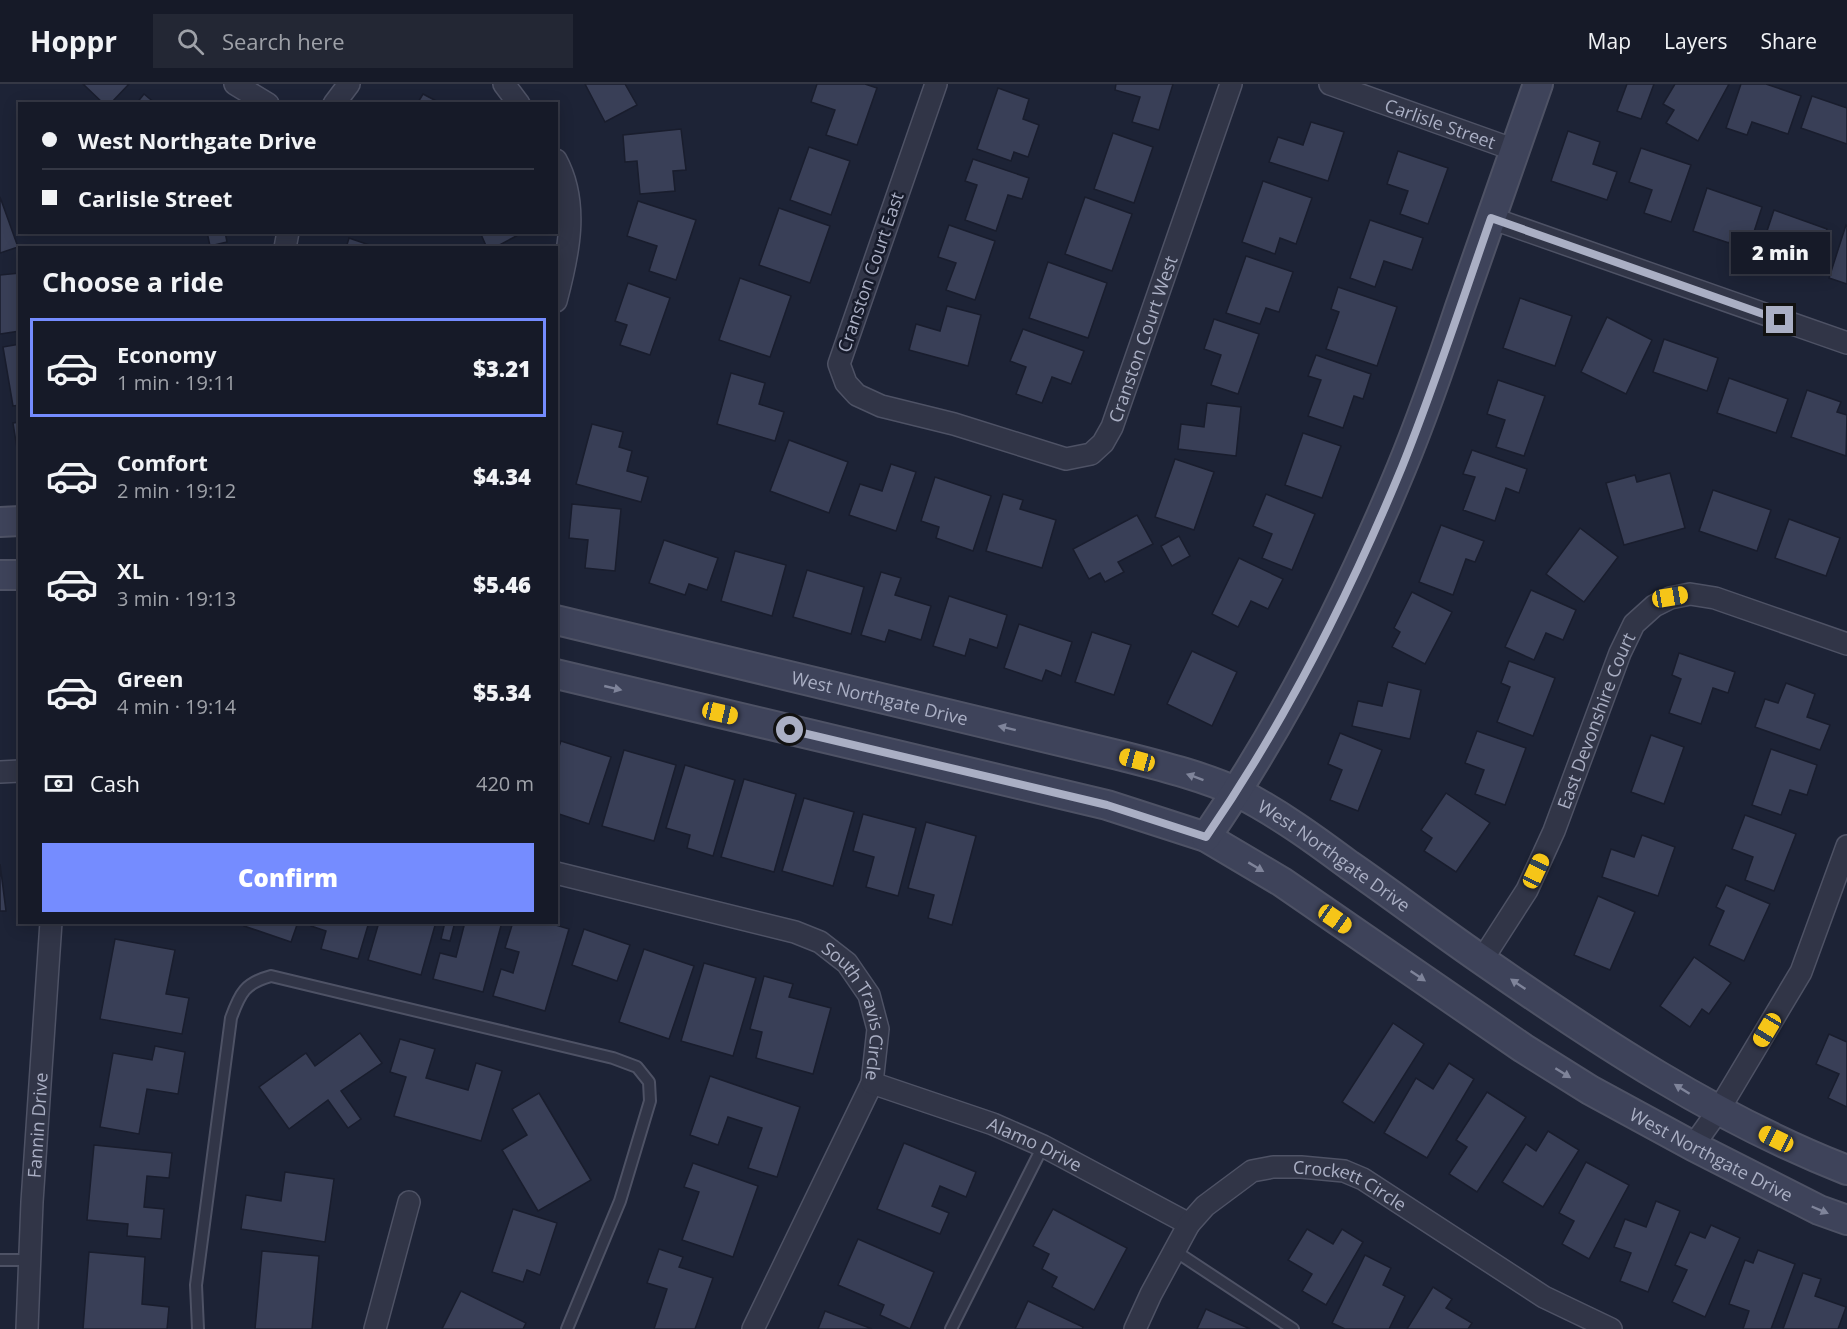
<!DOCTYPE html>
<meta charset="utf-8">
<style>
:root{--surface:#161a28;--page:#232734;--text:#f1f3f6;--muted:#9ea1a8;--line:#353845;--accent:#758cff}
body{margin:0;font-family:"Open Sans",sans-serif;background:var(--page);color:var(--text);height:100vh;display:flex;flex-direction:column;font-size:22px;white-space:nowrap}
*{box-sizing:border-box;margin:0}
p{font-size:20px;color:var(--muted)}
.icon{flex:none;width:33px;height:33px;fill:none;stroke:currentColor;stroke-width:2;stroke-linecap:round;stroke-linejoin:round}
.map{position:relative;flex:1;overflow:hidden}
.side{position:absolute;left:18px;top:162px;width:540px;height:678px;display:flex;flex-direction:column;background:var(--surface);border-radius:0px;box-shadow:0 3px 15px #0003,0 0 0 2px var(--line)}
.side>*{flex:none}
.top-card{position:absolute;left:18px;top:18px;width:540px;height:132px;border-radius:0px;box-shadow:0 3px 15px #0003,0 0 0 2px var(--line);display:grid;align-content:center;height:132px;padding:0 24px;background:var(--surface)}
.end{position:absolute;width:27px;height:27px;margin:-14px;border:8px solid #aaafc4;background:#111;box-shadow:0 0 0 3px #111}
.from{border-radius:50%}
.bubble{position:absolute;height:42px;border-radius:0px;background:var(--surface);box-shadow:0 3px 15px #0003,0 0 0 2px var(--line);font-size:20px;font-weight:800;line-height:42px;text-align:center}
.car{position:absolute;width:18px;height:36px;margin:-18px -9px;border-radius:8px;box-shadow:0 0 4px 2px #0007;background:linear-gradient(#f5c518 24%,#345 0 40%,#f5c518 0 76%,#345 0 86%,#f5c518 0)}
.top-card b{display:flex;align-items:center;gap:21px;height:57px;font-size:22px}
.top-card b+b{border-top:2px solid var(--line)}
.top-card i{width:15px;height:15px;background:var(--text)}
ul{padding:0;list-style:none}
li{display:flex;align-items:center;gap:18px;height:99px;margin:0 12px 9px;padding:0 12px;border:3px solid transparent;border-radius:0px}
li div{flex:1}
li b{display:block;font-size:22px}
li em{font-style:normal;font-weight:800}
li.selected{border-color:var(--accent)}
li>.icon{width:54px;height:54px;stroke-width:1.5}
h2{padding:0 24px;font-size:27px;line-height:72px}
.pay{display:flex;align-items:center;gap:15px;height:66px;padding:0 24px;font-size:22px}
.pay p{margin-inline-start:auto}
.action{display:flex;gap:12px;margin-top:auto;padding:12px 24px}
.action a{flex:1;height:69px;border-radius:0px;background:var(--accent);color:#fff;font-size:24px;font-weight:800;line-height:69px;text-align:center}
header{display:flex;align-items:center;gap:36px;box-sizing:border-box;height:84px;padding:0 30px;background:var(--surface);border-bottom:2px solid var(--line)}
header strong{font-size:28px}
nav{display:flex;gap:33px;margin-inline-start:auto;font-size:21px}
.search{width:420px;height:54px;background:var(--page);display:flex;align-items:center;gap:15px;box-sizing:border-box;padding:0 21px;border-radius:0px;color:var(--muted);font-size:22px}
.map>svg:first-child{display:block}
.building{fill:#393f57;stroke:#191d2d;stroke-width:1.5}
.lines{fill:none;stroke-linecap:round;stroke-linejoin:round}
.lane-casing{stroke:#4e5265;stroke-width:14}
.street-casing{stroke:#4e5265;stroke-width:24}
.secondary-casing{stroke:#4e5265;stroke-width:32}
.lane{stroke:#313547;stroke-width:10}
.street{stroke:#313547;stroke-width:21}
.secondary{stroke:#3e435a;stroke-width:28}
.oneway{fill:#7f849a}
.route{stroke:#aaafc4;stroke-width:8}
.labels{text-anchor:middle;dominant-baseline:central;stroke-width:5;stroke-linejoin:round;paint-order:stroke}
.street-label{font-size:18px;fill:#aaafc4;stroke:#171b2b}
</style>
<header>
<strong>Hoppr</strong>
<div class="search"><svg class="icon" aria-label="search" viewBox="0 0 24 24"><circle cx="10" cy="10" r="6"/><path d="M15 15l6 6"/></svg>Search here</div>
<nav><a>Map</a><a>Layers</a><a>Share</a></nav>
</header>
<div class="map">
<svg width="1847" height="1245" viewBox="0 0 1847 1245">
<rect width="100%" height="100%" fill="#1d2336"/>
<g class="building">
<polygon points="83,0 129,0 110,20 104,20"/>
<polygon points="585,0 625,0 637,21 605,38"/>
<polygon points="817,0 865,0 877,4 857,61 826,51 835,26 811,18"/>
<polygon points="1116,0 1173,0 1159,46 1132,38 1140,13 1115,6"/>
<polygon points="1627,0 1654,0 1641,35 1617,27"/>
<polygon points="1675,0 1729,0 1698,57 1666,39 1674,26 1663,20"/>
<polygon points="1741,0 1766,0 1801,12 1788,50 1752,38 1747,51 1726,44"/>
<polygon points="998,4 1029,15 1023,35 1039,41 1028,73 1014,68 1011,77 977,65"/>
<polygon points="144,10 156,20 136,20"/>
<polygon points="423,10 442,20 417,20"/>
<polygon points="1812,12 1847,24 1847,60 1801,44"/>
<polygon points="1311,38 1344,48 1328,97 1269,78 1278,53 1303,61"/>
<polygon points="681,45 686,86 673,87 675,107 640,110 637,77 625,78 623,51"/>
<polygon points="1568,47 1600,58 1593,80 1617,88 1607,116 1551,97"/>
<polygon points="1113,49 1153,63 1134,119 1094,105"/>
<polygon points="809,63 850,77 831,131 790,116"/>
<polygon points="1641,64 1691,81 1671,138 1644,129 1652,106 1629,98"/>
<polygon points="1398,67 1448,84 1428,140 1400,130 1408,107 1387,100"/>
<polygon points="973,75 1029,94 1022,115 1008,111 996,147 965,136 977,101 965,97"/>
<polygon points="1263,97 1312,114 1296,160 1280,154 1275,170 1242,158"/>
<polygon points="1707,104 1762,123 1751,157 1732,151 1729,159 1693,147"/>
<polygon points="0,113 18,163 0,169"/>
<polygon points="1085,113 1132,130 1112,187 1065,170"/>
<polygon points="638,117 696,136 676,196 649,187 657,162 627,152"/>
<polygon points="779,124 830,142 810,199 759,181"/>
<polygon points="1774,126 1827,145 1812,190 1759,171"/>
<polygon points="1370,136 1423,154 1412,186 1384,177 1375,203 1350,194"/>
<polygon points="949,141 995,157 975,216 946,206 956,179 938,173"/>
<polygon points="1846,141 1847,142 1847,200 1829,194"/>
<polygon points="207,148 225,148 227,158 210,162"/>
<polygon points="480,148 520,148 520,150 494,164 487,164"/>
<polygon points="349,154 378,164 346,164"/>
<polygon points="1246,172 1293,188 1279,228 1266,224 1260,240 1226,229"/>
<polygon points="1048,178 1107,199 1088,254 1029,234"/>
<polygon points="20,189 20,247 0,250 0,191"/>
<polygon points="740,194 791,212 770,273 719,256"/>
<polygon points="628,199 670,214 650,271 620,261 627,241 615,237"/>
<polygon points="1338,203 1397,223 1377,282 1326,265 1339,228 1331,225"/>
<polygon points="1520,214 1572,232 1555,282 1503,264"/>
<polygon points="947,222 981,231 968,282 909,266 916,240 940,247"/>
<polygon points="1607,233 1652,256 1626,310 1581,288"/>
<polygon points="1214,235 1259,250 1238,310 1211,301 1221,271 1204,265"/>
<polygon points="1023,245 1084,267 1071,300 1052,293 1042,319 1016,310 1026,283 1010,277"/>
<polygon points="1664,255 1718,274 1707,307 1653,288"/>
<polygon points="20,260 20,321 13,322 3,263"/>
<polygon points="1316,271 1371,290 1363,315 1354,312 1343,344 1308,332 1321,296 1308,292"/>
<polygon points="731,289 765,299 759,320 784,328 775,357 717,340"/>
<polygon points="1729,294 1788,315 1776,349 1717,329"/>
<polygon points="1498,296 1545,312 1524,372 1496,363 1505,336 1487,330"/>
<polygon points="1807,306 1841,318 1837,328 1847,331 1846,372 1791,353"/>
<polygon points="1207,319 1241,323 1236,372 1178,365 1181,340 1204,343"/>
<polygon points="20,338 20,364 17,364 13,339"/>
<polygon points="592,340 623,348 619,363 632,367 627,387 648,393 641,418 576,400"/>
<polygon points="1303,349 1341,362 1322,414 1285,401"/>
<polygon points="789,356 848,378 829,429 770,407"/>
<polygon points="1472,366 1527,385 1519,409 1506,404 1495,437 1463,426 1475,393 1463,390"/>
<polygon points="1175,375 1214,388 1194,446 1155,433"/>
<polygon points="891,380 916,388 896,447 849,431 860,400 882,407"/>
<polygon points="1670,389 1685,444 1624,461 1606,399 1635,391 1637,398"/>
<polygon points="935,393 991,412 973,467 936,454 939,443 921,437"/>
<polygon points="1713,406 1771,426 1757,467 1699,447"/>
<polygon points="1003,410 1023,416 1020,425 1056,436 1042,484 986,467"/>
<polygon points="1266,410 1315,430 1292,486 1262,474 1272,450 1253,442"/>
<polygon points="572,420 621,425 615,487 585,484 588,456 569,454"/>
<polygon points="1137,431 1153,460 1118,478 1124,488 1105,498 1100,489 1089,495 1073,465"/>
<polygon points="1789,435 1840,454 1826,492 1775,474"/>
<polygon points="1441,441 1484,457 1475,478 1466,475 1453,511 1419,498"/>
<polygon points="1580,444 1618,473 1584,518 1546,490"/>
<polygon points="1179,452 1190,472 1172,482 1161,462"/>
<polygon points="664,456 718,474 707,506 689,500 685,511 649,499"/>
<polygon points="735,467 786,481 772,532 721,517"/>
<polygon points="1239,474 1283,495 1268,525 1251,517 1238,543 1212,530"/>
<polygon points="807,486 864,503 851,550 793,533"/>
<polygon points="881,488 901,494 895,511 931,522 921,556 889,546 885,558 861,551"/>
<polygon points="1531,506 1576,526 1563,556 1546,549 1534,576 1505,563"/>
<polygon points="1412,508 1452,528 1425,580 1392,563 1400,548 1394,544"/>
<polygon points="949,512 1007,531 997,564 970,555 965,572 933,562"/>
<polygon points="1019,540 1072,558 1061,592 1046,586 1042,597 1004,584"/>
<polygon points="1092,548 1131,561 1114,611 1075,598"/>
<polygon points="1192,567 1237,588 1212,642 1167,620"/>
<polygon points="1679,569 1735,588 1728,609 1713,604 1701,640 1669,629 1681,595 1672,591"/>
<polygon points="1509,577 1555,594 1533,652 1497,638 1510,603 1501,599"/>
<polygon points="1388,598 1421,606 1410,655 1352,642 1358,617 1382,622"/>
<polygon points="1786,599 1815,610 1807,633 1830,641 1820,666 1755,643 1765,615 1778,619"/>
<polygon points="1477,647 1526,664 1505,721 1475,710 1484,686 1465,679"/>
<polygon points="1340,649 1382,666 1358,727 1330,716 1342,686 1328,680"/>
<polygon points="1651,651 1684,663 1664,720 1631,708"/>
<polygon points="561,657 611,673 589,740 556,729 556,671"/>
<polygon points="1771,665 1817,681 1807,711 1790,706 1781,731 1752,721"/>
<polygon points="624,666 676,681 654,757 602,742"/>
<polygon points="685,681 735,696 713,772 687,764 690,751 666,744"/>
<polygon points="744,695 796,710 774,788 721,773"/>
<polygon points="1446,709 1490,739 1456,788 1424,767 1432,754 1421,746"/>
<polygon points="804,714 854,728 833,802 782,787"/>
<polygon points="863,730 916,744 898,812 866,803 874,773 853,767"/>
<polygon points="1745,731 1796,750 1774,807 1745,796 1753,773 1732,765"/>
<polygon points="926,738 976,752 952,841 928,834 934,811 908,804"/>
<polygon points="1642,751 1675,763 1658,812 1602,793 1611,765 1634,773"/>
<polygon points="0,780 6,827 0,827"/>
<polygon points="1726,801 1770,820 1744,877 1709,861 1724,827 1716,823"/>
<polygon points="1598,812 1635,828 1610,886 1574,871"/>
<polygon points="245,838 298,838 291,858 244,842"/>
<polygon points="312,838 369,838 358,875 321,865 326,847 311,842"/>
<polygon points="379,838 436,838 421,891 368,876"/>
<polygon points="445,838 455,838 450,857 441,855"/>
<polygon points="502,838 483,908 433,895 440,869 456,873 465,838"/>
<polygon points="513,838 546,838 569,845 545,927 493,912 501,885 513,889 519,868 505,864"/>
<polygon points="584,845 630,861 617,897 572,881"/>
<polygon points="115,855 175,866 166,910 189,914 182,950 100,935"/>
<polygon points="644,865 694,882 669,955 619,938"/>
<polygon points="1694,873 1731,899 1709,930 1702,925 1690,943 1660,922"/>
<polygon points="704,879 756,894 733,972 681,957"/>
<polygon points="764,892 793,900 789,913 831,924 813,990 756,974 762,948 750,945"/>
<polygon points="1393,939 1424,960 1374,1039 1342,1018"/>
<polygon points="360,949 382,979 341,1007 361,1035 348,1044 328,1016 289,1045 259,1003 306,969 315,982"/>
<polygon points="1829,950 1847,958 1847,1023 1828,1014 1839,990 1816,980"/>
<polygon points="400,955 435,965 426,994 468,1006 476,979 502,987 481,1057 394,1032 406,993 390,988"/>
<polygon points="155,962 185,968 178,1010 147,1005 139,1050 100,1043 113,969 152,976"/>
<polygon points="1449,979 1474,995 1427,1074 1384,1049 1416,994 1433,1005"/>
<polygon points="710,992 800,1023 777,1093 748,1084 762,1044 728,1033 718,1061 690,1051"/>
<polygon points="1487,1008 1526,1033 1477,1108 1449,1090 1467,1063 1456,1056"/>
<polygon points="539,1009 591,1096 538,1127 502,1066 527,1051 512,1025"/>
<polygon points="1548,1047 1579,1066 1543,1123 1502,1098 1526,1060 1536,1067"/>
<polygon points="904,1059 976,1088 966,1113 940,1102 932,1122 949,1129 940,1150 877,1125"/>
<polygon points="94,1061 172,1069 169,1094 147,1092 144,1123 164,1125 161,1155 127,1152 128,1140 87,1136"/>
<polygon points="1586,1078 1629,1101 1589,1175 1562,1160 1574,1137 1559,1129"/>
<polygon points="693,1079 758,1102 733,1173 682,1156 699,1108 684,1103"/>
<polygon points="285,1088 334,1095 325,1158 241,1145 246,1111 281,1117"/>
<polygon points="1656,1117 1680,1127 1648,1208 1620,1197 1631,1169 1614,1163 1625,1135 1646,1143"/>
<polygon points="513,1125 557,1139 540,1191 527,1186 523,1198 492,1188"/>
<polygon points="1053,1125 1127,1164 1094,1226 1052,1203 1057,1193 1042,1185 1049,1170 1033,1162"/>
<polygon points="1711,1141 1740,1154 1705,1233 1672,1218 1687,1186 1675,1181 1690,1148 1705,1154"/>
<polygon points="1307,1145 1333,1160 1342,1145 1363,1158 1326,1221 1302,1207 1312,1190 1288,1176"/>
<polygon points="858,1155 934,1188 910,1245 880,1231 884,1221 838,1201"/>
<polygon points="659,1165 683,1173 679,1183 713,1194 695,1245 654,1245 667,1205 647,1199"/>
<polygon points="1758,1166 1795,1180 1771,1245 1743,1245 1749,1227 1729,1220 1745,1176 1753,1179"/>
<polygon points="262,1167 319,1172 312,1245 255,1245"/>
<polygon points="89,1168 145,1173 142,1220 169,1223 167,1245 83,1245"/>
<polygon points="1365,1171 1391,1184 1383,1201 1405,1212 1389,1245 1345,1245 1332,1239"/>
<polygon points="1803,1189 1821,1195 1815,1212 1846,1223 1838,1245 1783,1245"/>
<polygon points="1433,1203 1452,1215 1446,1224 1472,1239 1468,1245 1407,1245"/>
<polygon points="461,1207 526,1239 523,1245 442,1245"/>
<polygon points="1028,1217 1083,1243 1082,1245 1015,1245"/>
<polygon points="1206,1225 1250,1245 1197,1245"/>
<polygon points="825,1227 872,1245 818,1245"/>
</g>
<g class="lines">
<defs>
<g id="lane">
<polyline points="1175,1167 1293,1245"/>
<polyline points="0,1176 29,1176"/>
<path d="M198 1245 196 1201 231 934C240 909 245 899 271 892L613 974 637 983 649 998 650 1017 620 1117 567 1245"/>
<polyline points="951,1245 1043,1062"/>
</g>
<g id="street">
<polyline points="235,0 268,20"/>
<polyline points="504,0 519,20"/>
<path id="s1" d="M936 0 839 280 846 299 857 311 881 322 954 340 1066 375 1091 370 1103 359 1112 343 1231 0"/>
<path id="s2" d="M1330 0 1515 66"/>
<polyline points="334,20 349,0"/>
<path d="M556 76C580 120 568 172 556 217"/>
<polyline points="1491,134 1847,259"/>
<polyline points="285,164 288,148"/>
<polyline points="0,688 20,687"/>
<path id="s3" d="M556 789 795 848 820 858 847 879 869 911 878 945 872 999 753 1245"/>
<path id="s4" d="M1482 876 1527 806 1554 747 1620 569 1634 540 1654 522 1670 514 1690 510 1715 514 1847 560"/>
<path id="s5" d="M872 999 993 1040 1043 1062 1189 1140"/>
<polyline points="1693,1062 1718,1027 1801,888 1847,762"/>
<path id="s6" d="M27 1245 32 1118 51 838"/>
<polyline points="375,1245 409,1118"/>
<path id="s7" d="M1135 1245 1151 1210 1189 1140 1205 1122 1252 1087 1273 1083H1301L1344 1087 1363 1095 1544 1213 1611 1245"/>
</g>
<g id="secondary">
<polyline points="0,438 20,437"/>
<polyline points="0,491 20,491"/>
<path id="s8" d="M556 536 1118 671C1157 681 1203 692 1239 709 1278 729 1314 755 1349 781 1394 812 1437 845 1482 876 1597 956 1716 1035 1847 1086"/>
<path id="s9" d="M556 590 1107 721 1206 753 1282 798 1523 964 1590 1006 1693 1062 1819 1126 1847 1136"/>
<path d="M1206 753C1285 638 1348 513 1401 385 1423 332 1442 277 1460 223 1486 149 1512 74 1538 0"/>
</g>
</defs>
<use href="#lane" class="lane-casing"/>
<use href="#street" class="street-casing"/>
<use href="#secondary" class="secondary-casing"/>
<use href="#lane" class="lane"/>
<use href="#street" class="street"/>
<use href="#secondary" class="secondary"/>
</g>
<defs><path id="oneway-solid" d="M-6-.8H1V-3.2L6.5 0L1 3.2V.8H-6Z" transform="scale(1.5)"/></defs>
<g class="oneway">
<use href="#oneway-solid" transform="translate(613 604) rotate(13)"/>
<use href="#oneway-solid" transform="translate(1007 644) rotate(-166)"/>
<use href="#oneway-solid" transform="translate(1195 693) rotate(-160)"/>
<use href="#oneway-solid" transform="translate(1256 783) rotate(31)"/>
<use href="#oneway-solid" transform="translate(1418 892) rotate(34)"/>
<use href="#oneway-solid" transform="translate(1518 900) rotate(-146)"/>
<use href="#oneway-solid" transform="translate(1563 989) rotate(32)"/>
<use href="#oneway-solid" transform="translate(1682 1005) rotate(-148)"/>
<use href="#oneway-solid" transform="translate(1820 1126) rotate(23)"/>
</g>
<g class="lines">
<path class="route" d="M790 646 1107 721 1206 753C1285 638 1349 512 1402 383 1435 301 1462 217 1491 134L1780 236"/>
</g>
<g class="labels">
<g class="street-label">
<text stroke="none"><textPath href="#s2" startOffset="117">Carlisle Street</textPath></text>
<text transform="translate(870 188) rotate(-71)">Cranston Court East</text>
<text stroke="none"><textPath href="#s1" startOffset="705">Cranston Court West</textPath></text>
<text stroke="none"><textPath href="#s8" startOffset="333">West Northgate Drive</textPath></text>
<text stroke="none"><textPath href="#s4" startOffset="266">East Devonshire Court</textPath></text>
<text stroke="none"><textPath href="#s8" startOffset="819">West Northgate Drive</textPath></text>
<text stroke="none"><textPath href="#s3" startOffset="356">South Travis Circle</textPath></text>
<text stroke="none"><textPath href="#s6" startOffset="204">Fannin Drive</textPath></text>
<text stroke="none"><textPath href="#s5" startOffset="174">Alamo Drive</textPath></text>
<text stroke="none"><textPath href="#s9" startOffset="1268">West Northgate Drive</textPath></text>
<text stroke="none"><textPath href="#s7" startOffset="303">Crockett Circle</textPath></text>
</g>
</g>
</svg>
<i class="end from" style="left:790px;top:646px"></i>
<i class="end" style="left:1780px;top:236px"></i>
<div class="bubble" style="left:1731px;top:148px;width:99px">2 min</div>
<i class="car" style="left:1670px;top:513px;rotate:80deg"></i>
<i class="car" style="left:720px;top:629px;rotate:103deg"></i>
<i class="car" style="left:1137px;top:676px;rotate:285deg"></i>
<i class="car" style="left:1536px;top:787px;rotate:25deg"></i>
<i class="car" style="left:1335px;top:835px;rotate:125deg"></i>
<i class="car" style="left:1767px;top:946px;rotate:211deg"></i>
<i class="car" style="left:1776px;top:1055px;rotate:296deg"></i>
<div class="top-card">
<b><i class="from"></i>West Northgate Drive</b>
<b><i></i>Carlisle Street</b>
</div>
<section class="side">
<h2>Choose a ride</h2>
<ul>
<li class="selected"><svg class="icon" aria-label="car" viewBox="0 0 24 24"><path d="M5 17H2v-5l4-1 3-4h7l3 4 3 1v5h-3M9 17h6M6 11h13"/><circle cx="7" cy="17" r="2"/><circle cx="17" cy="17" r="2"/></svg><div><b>Economy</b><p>1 min · 19:11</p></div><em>$3.21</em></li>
<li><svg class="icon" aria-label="car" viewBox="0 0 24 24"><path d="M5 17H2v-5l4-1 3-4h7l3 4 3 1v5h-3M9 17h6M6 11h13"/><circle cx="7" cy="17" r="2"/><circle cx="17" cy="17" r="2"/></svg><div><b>Comfort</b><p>2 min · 19:12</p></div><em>$4.34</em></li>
<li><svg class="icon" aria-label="car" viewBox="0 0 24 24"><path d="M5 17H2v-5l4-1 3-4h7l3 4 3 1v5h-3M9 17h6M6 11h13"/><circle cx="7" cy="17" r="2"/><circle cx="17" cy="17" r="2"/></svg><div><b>XL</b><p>3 min · 19:13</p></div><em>$5.46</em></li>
<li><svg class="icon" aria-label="car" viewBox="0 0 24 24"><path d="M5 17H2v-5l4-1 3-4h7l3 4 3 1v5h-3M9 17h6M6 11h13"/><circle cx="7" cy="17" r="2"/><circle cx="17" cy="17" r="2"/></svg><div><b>Green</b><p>4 min · 19:14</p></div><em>$5.34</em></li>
</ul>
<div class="pay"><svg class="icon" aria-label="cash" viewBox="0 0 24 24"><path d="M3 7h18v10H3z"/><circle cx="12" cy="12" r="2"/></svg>Cash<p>420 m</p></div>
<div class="action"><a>Confirm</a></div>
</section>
</div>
